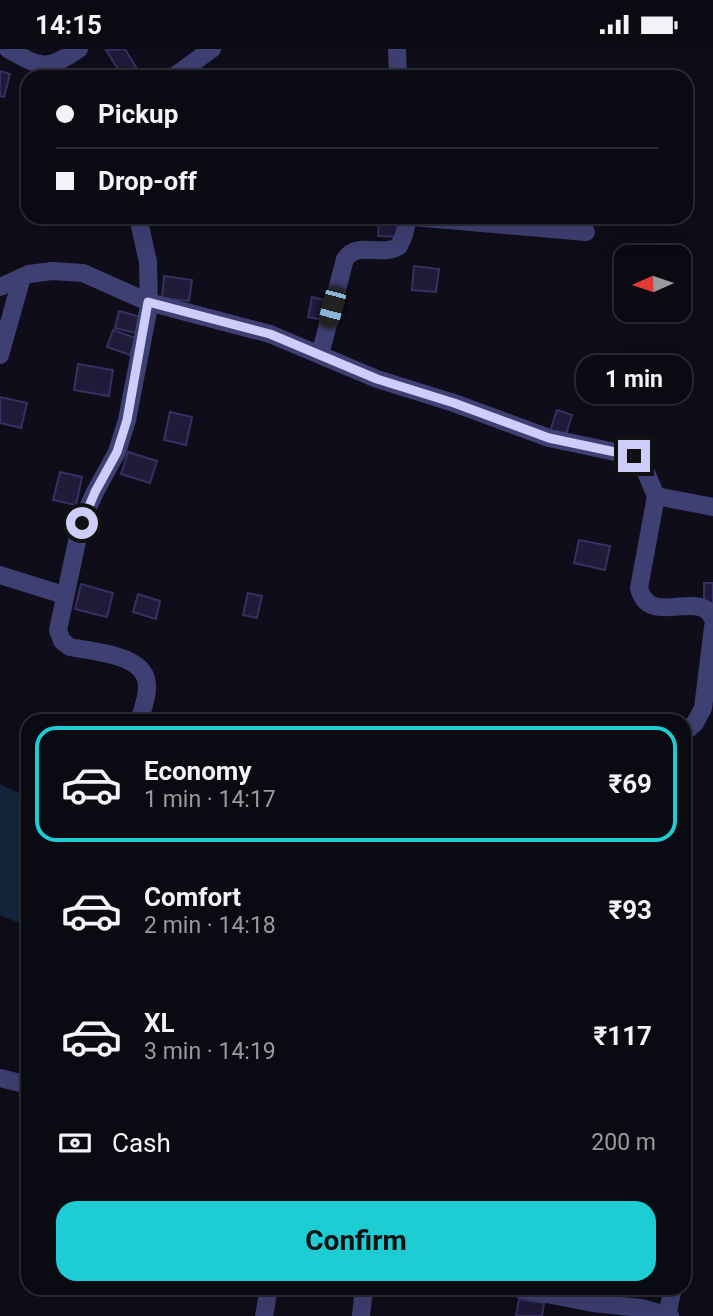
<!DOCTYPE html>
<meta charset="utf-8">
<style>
:root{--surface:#0a0a13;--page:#181821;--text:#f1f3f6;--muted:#999aa0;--line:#2a2b33;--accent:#1dcdd3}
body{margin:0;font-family:Roboto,sans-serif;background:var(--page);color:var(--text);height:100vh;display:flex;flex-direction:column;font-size:26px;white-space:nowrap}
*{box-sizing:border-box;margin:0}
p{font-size:23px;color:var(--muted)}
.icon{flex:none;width:38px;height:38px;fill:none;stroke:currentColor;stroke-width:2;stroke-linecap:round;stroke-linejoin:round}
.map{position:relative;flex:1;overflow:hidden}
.drawer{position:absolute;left:21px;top:665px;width:670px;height:581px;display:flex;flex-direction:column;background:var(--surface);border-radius:21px;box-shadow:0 7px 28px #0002,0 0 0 2px var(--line)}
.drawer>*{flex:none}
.guide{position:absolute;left:21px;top:21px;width:672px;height:154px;border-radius:21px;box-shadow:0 7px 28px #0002,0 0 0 2px var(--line);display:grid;align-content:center;height:154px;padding:0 35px;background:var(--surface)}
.needle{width:46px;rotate:267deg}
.tools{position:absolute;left:614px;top:196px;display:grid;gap:14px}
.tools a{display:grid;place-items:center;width:77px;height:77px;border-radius:14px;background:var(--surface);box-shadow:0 7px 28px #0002,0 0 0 2px var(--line);font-size:35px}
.end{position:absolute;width:32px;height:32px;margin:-16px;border:9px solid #ceccf8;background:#111;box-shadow:0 0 0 4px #111}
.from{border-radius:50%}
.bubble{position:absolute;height:49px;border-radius:21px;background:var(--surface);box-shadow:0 7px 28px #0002,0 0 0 2px var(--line);font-size:23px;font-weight:700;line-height:49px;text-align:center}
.car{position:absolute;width:21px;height:42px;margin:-21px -10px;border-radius:9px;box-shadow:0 0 5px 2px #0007;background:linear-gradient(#222 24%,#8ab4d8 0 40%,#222 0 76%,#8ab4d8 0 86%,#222 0)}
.guide b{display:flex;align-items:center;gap:24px;height:66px;font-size:26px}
.guide b+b{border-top:2px solid var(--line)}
.guide i{width:18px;height:18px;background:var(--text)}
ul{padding:12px 0 0;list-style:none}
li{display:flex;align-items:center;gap:21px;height:116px;margin:0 14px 10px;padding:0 21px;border:4px solid transparent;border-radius:21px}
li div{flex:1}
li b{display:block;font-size:26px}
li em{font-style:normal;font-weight:700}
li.active{border-color:var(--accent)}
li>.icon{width:63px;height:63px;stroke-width:1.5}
.pay{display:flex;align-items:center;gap:18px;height:77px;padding:0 35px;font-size:26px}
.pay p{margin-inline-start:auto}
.cta{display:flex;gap:14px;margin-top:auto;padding:14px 35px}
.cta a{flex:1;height:80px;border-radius:21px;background:var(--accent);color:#111;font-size:28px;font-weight:700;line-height:80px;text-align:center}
.status{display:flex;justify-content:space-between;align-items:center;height:49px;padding:0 35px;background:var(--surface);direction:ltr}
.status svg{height:19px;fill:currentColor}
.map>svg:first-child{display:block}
.water{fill:#13263c}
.building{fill:#1f1b38;stroke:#373061;stroke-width:2}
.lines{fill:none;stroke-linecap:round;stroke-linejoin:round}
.minor{stroke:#3e3f72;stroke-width:18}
.route{stroke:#ceccf8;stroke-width:9}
</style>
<div class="status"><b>14:15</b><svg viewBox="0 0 49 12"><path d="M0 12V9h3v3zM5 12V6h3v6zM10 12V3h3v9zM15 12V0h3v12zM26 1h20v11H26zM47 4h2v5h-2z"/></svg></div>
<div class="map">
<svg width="713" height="1267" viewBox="0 0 713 1267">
<rect width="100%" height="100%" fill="#0e0d19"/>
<polygon class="water" points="0,735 28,748 28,878 0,866"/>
<g class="building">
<polygon points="125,0 142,28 123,28 106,1"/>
<polygon points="0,22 10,25 4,48 0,47"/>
<polygon points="379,168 401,168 400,188 378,187"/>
<polygon points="414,217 439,220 436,243 412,241"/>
<polygon points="164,227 192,231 189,252 162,249"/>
<polygon points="312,248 332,253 328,272 308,268"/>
<polygon points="119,262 140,268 136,284 115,279"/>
<polygon points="113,281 136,289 130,306 107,298"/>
<polygon points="78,315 113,321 109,347 74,341"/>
<polygon points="0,348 27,354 21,379 0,374"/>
<polygon points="557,361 572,366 565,389 549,385"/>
<polygon points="170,363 192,368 186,396 164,391"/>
<polygon points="128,403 157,412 150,434 121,425"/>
<polygon points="60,423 82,428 76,456 53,451"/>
<polygon points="579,491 610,497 605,521 574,514"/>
<rect x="704" y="534" width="9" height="20"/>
<polygon points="81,535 113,544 107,568 75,560"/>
<polygon points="248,544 262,547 257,569 243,566"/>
<polygon points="138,545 160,552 156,570 133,563"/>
<polygon points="519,1250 544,1254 542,1267 516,1267"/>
</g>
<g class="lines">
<g class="minor">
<path d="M8 0C41 19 46 22 79 0"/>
<polyline points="397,0 398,28"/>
<polyline points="173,28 212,0"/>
<path d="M138 168 148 213 149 257 127 371 117 403 95 443 81 474 58 581 62 592 70 598C94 603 149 605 147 639 147 650 142 662 139 672"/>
<polyline points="413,168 586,183"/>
<polyline points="0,238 29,225 52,222 83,224 148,253 270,285 377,330 454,354 549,389 634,407 642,414 656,447 713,458"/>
<polyline points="0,306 22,228"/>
<path d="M320 306 345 210C358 191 381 209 399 197L404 186 408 168"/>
<path d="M656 447 639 539C649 580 700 538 713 570"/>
<polyline points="0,526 64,546"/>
<polyline points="684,684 695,674 703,659 713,578"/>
<polyline points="0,1029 28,1036"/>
<polyline points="515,1239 593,1254 641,1259 670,1267"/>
<polyline points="667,1266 673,1239"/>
<polyline points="264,1267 269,1239"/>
<polyline points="361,1267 364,1239"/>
</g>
</g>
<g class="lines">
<polyline class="route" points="82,474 95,443 117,403 127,371 148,253 270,285 377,330 454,354 549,389 634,407"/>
</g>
</svg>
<div class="tools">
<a><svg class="needle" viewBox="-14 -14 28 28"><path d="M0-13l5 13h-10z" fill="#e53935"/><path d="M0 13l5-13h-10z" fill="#999aa0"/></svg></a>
</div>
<i class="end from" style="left:82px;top:474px"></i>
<i class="end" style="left:634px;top:407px"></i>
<div class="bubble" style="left:576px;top:306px;width:116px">1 min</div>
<i class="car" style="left:332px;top:258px;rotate:195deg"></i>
<div class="guide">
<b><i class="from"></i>Pickup</b>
<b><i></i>Drop-off</b>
</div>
<section class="drawer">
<ul>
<li class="active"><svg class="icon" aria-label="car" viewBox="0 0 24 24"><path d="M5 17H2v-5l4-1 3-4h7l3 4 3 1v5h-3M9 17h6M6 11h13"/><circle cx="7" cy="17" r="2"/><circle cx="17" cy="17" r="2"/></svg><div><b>Economy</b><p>1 min · 14:17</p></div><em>₹69</em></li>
<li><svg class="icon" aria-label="car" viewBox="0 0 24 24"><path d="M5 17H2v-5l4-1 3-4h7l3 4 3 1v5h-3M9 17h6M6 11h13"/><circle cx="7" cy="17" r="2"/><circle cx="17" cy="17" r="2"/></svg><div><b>Comfort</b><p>2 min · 14:18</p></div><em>₹93</em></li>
<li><svg class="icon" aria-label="car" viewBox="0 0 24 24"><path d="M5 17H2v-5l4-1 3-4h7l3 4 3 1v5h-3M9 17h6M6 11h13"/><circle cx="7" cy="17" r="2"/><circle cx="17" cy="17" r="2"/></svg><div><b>XL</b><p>3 min · 14:19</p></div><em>₹117</em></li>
</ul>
<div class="pay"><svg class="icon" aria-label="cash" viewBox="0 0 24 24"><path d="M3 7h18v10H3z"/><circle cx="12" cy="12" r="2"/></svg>Cash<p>200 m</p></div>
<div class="cta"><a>Confirm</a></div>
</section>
</div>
